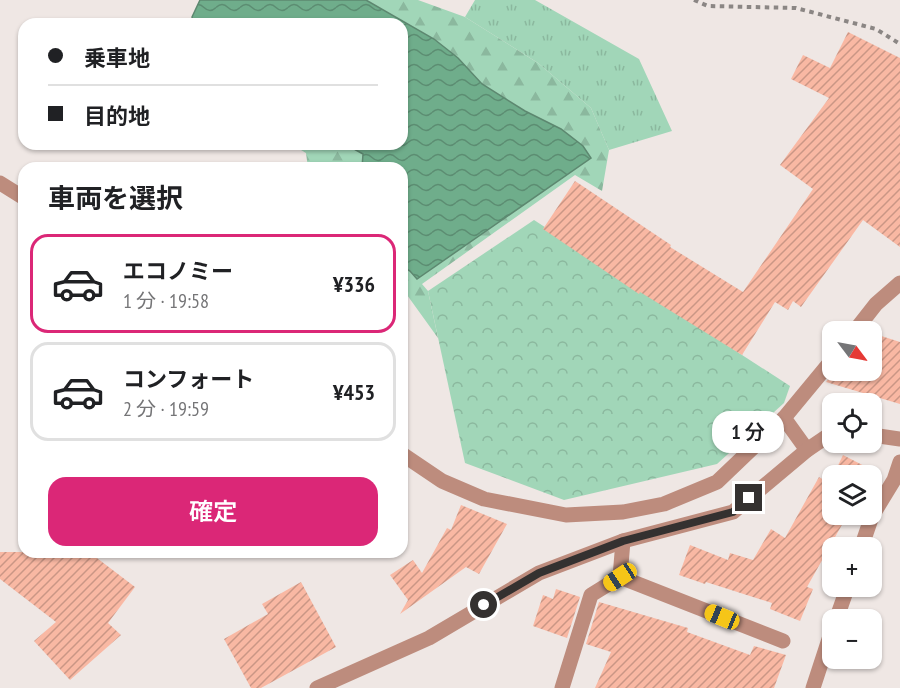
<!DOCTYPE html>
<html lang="ja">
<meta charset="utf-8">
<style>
:root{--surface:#fff;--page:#f6f6f6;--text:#202124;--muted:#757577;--line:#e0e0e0;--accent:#db2777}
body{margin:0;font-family:"PT Sans Narrow","Noto Sans JP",sans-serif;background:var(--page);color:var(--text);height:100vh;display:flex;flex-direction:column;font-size:22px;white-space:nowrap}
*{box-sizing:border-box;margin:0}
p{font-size:20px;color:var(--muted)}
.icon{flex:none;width:33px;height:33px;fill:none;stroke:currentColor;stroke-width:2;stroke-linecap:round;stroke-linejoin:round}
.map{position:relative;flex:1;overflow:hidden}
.panel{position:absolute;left:18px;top:162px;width:390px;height:396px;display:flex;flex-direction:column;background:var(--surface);border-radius:18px;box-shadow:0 2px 4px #0004}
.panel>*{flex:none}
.guide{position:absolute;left:18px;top:18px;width:390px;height:132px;border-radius:18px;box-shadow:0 2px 4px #0004;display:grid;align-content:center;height:132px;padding:0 30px;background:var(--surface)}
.needle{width:39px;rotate:122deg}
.buttons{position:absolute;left:822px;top:321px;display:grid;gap:12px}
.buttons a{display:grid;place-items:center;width:60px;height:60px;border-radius:12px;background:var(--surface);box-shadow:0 2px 4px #0004;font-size:30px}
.end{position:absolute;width:27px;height:27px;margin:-14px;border:8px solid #343130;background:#fff;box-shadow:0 0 0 3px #fff}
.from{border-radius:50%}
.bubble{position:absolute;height:42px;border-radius:18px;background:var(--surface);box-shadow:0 2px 4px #0004;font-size:20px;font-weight:600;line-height:42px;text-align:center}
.car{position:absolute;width:18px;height:36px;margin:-18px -9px;border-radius:8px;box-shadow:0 0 4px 2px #0007;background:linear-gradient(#f5c518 24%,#345 0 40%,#f5c518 0 76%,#345 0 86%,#f5c518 0)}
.guide b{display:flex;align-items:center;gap:21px;height:57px;font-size:22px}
.guide b+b{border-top:2px solid var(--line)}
.guide i{width:15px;height:15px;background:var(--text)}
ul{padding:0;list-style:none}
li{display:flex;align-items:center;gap:18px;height:99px;margin:0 12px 9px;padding:0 18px;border:3px solid var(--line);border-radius:18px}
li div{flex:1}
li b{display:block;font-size:22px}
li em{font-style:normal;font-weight:600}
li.selected{border-color:var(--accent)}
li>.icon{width:54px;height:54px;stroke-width:1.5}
h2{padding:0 30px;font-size:27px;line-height:72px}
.action{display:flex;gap:12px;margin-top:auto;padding:12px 30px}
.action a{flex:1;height:69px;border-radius:18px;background:var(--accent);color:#fff;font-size:24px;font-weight:600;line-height:69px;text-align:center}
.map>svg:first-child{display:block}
.grass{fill:url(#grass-tufts)}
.forest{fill:url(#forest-firs)}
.park{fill:url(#park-crowns)}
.water{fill:url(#water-waves);stroke:#5d8870;stroke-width:1.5}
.building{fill:url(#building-hatch)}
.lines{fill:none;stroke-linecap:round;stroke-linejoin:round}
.path{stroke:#8b8684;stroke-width:4;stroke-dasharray:4.5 4.5;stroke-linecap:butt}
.minor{stroke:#bd8c7d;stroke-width:15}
.route{stroke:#343130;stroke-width:8}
</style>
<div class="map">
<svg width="900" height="688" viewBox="0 0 900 688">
<defs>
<pattern id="grass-tufts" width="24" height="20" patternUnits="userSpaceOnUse" patternTransform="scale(1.5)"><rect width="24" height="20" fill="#a1d6b8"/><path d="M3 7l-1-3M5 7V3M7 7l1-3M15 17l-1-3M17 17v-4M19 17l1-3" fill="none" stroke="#8bb89e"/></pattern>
<pattern id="forest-firs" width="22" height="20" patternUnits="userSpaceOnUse" patternTransform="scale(1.5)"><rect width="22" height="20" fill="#a1d6b8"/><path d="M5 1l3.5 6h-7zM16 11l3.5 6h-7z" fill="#8bb89e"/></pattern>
<pattern id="park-crowns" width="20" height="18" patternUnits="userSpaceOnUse" patternTransform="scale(1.5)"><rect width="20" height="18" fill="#a1d6b8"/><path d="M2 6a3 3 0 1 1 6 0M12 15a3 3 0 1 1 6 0" fill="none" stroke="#8bb89e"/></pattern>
<pattern id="water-waves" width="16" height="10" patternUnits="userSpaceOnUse" patternTransform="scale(1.5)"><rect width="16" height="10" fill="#6fad8b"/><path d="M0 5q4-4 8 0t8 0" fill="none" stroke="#5c8d72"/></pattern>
<pattern id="building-hatch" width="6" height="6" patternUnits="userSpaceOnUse" patternTransform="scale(1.5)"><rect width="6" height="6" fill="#f9b8a3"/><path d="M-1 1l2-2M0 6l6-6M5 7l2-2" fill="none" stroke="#ca9685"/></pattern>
</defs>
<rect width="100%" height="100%" fill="#efe7e4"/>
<polygon class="grass" points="475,0 535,0 639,59 672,131 609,150 591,108 538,63 465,17"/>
<g class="forest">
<polygon points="366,0 418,0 465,17 538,63 591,108 609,150 602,191 575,175 422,284 428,291 438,338 402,288 402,266 410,271 417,279 561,129 525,111 482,84 458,58 434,39"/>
<polygon points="291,144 345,144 363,154 362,168 308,168 306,153"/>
</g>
<polygon class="park" points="534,220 790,386 784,403 717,464 564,500 465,463 428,291"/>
<polygon class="water" points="200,0 366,0 434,39 458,58 482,84 525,111 561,129 583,146 591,158 417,279 410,271 402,266 402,168 362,168 363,154 345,144 402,144 402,24 194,24 192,17"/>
<g class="building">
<polygon points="848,32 900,58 900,247 863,220 801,307 793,301 788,310 775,302 742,355 640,292 639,294 543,229 575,181 671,245 670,247 743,292 813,189 780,165 829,98 791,79 803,55 830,68"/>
<polygon points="872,333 900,342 900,404 826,382 836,370 872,370"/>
<polygon points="843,455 872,470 869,476 833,476"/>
<polygon points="832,476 832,514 848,514 807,587 813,589 800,621 770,609 772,603 706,582 705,584 679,575 690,545 728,560 730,553 753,560 771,529 785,538 819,477 829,483"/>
<polygon points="461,505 507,524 479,574 466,567 400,614 408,600 390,575 413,560 422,573 447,528 451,530"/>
<polygon points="0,552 89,552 135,587 108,623 121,635 70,680 34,641 56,622 0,579"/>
<polygon points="301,582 336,647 261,688 251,688 224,639 268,614 262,604"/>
<polygon points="556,589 580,597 567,638 533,626 543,595 553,599"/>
<polygon points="599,602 688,628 687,632 750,655 754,646 786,655 774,688 595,688 611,652 586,644"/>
</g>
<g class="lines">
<polyline class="path" points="694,0 708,6 796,8 876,29 900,44"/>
<g class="minor">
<polyline points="0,183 24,198"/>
<polyline points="854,332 876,304 900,283"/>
<polyline points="872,435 900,439"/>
<polyline points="807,450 784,418 832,360"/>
<polyline points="402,454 442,481 484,499 566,515 623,512 664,504 717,482 784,418"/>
<polyline points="861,548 872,516 894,480 900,462"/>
<polyline points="620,577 783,641"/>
<polyline points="836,620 848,586"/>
<polyline points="317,688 429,638 539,573 623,541 733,512 807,450 832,433"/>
<polyline points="562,688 591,595 620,577 623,541"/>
<polyline points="813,688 832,630"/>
</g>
</g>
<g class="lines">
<polyline class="route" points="484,605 539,573 623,541 733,512 749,498"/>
</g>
</svg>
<div class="buttons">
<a><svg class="needle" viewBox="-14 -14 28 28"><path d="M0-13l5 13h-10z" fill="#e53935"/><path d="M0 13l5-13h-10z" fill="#757577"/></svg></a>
<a><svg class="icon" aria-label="locate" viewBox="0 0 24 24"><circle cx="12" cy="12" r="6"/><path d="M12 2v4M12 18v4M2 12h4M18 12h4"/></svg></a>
<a><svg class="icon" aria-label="layers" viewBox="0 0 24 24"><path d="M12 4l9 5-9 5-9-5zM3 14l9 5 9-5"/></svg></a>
<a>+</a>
<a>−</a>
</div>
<i class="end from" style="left:484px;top:605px"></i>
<i class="end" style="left:749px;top:498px"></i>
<div class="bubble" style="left:712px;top:411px;width:72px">1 分</div>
<i class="car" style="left:620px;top:577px;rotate:237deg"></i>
<i class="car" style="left:722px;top:617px;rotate:292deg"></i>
<div class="guide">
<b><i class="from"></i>乗車地</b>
<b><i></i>目的地</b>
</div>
<section class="panel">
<h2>車両を選択</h2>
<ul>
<li class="selected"><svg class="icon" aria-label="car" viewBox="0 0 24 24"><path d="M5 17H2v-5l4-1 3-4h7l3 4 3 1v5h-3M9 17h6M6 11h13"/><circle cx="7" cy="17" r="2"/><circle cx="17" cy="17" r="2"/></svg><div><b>エコノミー</b><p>1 分 · 19:58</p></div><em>¥336</em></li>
<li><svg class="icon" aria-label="car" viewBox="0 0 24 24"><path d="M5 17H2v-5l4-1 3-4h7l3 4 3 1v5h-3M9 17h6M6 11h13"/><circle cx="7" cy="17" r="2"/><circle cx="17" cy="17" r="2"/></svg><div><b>コンフォート</b><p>2 分 · 19:59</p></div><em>¥453</em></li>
</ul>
<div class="action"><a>確定</a></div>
</section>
</div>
